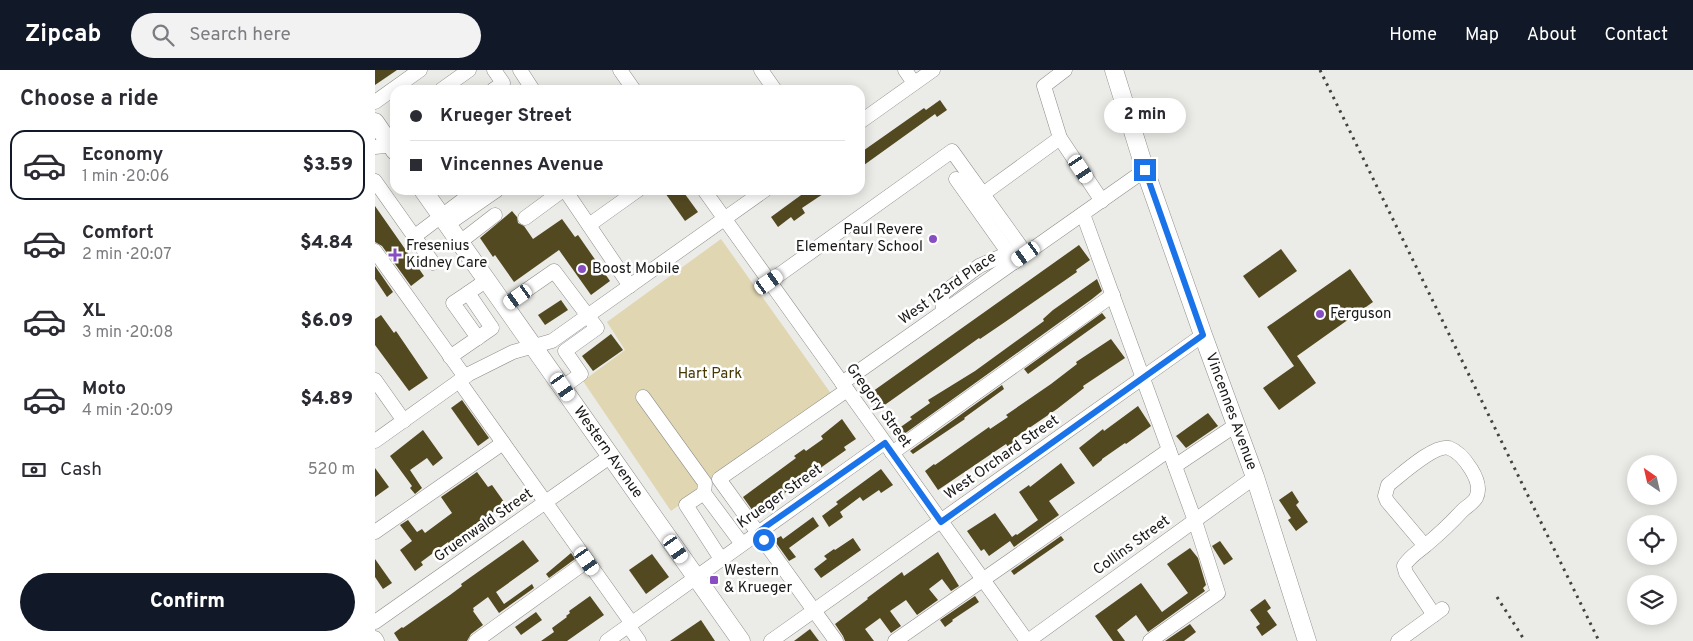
<!DOCTYPE html>
<meta charset="utf-8">
<style>
:root{--surface:#fff;--page:#f2f2f3;--text:#2b2b33;--muted:#7c7c81;--line:#e1e1e2;--accent:#111827}
body{margin:0;font-family:Overpass,sans-serif;background:var(--page);color:var(--text);height:100vh;display:flex;flex-direction:column;font-size:19px;white-space:nowrap}
*{box-sizing:border-box;margin:0}
p{font-size:16px;color:var(--muted)}
.icon{flex:none;width:28px;height:28px;fill:none;stroke:currentColor;stroke-width:2;stroke-linecap:round;stroke-linejoin:round}
.map{position:relative;flex:1;overflow:hidden}
.panel{display:flex;flex-direction:column;background:var(--surface);width:375px}
.panel>*{flex:none}
.hud{position:absolute;left:15px;top:15px;width:475px;height:110px;border-radius:15px;box-shadow:0 2px 12px #0003;display:grid;align-content:center;height:110px;padding:0 20px;background:var(--surface)}
.needle{width:32px;rotate:326deg}
.tools{position:absolute;left:1252px;top:385px;display:grid;gap:10px}
.tools a{display:grid;place-items:center;width:50px;height:50px;border-radius:50%;background:var(--surface);box-shadow:0 2px 12px #0003;font-size:25px}
.end{position:absolute;width:22px;height:22px;margin:-11px;border:6px solid #1a73e8;background:#fff;box-shadow:0 0 0 2px #fff}
.from{border-radius:50%}
.bubble{position:absolute;height:35px;border-radius:18px;background:var(--surface);box-shadow:0 2px 12px #0003;font-size:16px;font-weight:800;line-height:35px;text-align:center}
.car{position:absolute;width:15px;height:30px;margin:-15px -8px;border-radius:6px;box-shadow:0 0 4px 1px #0007;background:linear-gradient(#fff 24%,#345 0 40%,#fff 0 76%,#345 0 86%,#fff 0)}
.hud b{display:flex;align-items:center;gap:18px;height:48px;font-size:19px}
.hud b+b{border-top:1px solid var(--line)}
.hud i{width:12px;height:12px;background:var(--text)}
ul{padding:0;list-style:none}
li{display:flex;align-items:center;gap:15px;height:70px;margin:0 10px 8px;padding:0 10px;border:2px solid transparent;border-radius:15px}
li div{flex:1}
li b{display:block;font-size:19px}
li em{font-style:normal;font-weight:800}
li.selected{border-color:var(--accent)}
li>.icon{width:45px;height:45px;stroke-width:1.5}
h2{padding:0 20px;font-size:22px;line-height:60px}
.pay{display:flex;align-items:center;gap:12px;height:55px;padding:0 20px;font-size:19px}
.pay p{margin-inline-start:auto}
.cta{display:flex;gap:10px;margin-top:auto;padding:10px 20px}
.cta a{flex:1;height:58px;border-radius:30px;background:var(--accent);color:#fff;font-size:20px;font-weight:800;line-height:58px;text-align:center}
header{display:flex;align-items:center;gap:30px;box-sizing:border-box;height:70px;padding:0 25px;background:var(--accent);color:#fff}
header strong{font-size:24px}
nav{display:flex;gap:28px;margin-inline-start:auto;font-size:18px}
.search{width:350px;height:45px;background:var(--page);display:flex;align-items:center;gap:12px;box-sizing:border-box;padding:0 18px;border-radius:28px;color:var(--muted);font-size:19px}
main{display:flex;flex:1;min-height:0}
.map>svg:first-child{display:block}
.green{fill:#e0d6b2}
.building{fill:#534921}
.lines{fill:none;stroke-linecap:round;stroke-linejoin:round}
.minor-casing{stroke:#8f8e8b;stroke-width:15}
.major-casing{stroke:#8f8e8b;stroke-width:19}
.minor{stroke:#fff;stroke-width:14}
.major{stroke:#fff;stroke-width:18}
.rail{stroke:#424240;stroke-width:3;stroke-dasharray:2.5 5;stroke-linecap:butt}
.route{stroke:#1a73e8;stroke-width:6}
.poi-dot{fill:#894dc3;stroke:#fff;stroke-width:2}
.labels{text-anchor:middle;dominant-baseline:central;stroke-width:5;stroke-linejoin:round;paint-order:stroke}
.poi-label{font-size:15px;fill:#1a1918;stroke:#fff;text-anchor:start}
.street-label{font-size:15px;fill:#1a1918;stroke:#fff}
.park-label{font-size:15px;fill:#443700;stroke:#fff}
</style>
<header>
<strong>Zipcab</strong>
<div class="search"><svg class="icon" aria-label="search" viewBox="0 0 24 24"><circle cx="10" cy="10" r="6"/><path d="M15 15l6 6"/></svg>Search here</div>
<nav><a>Home</a><a>Map</a><a>About</a><a>Contact</a></nav>
</header>
<main>
<section class="panel">
<h2>Choose a ride</h2>
<ul>
<li class="selected"><svg class="icon" aria-label="car" viewBox="0 0 24 24"><path d="M5 17H2v-5l4-1 3-4h7l3 4 3 1v5h-3M9 17h6M6 11h13"/><circle cx="7" cy="17" r="2"/><circle cx="17" cy="17" r="2"/></svg><div><b>Economy</b><p>1 min · 20:06</p></div><em>$3.59</em></li>
<li><svg class="icon" aria-label="car" viewBox="0 0 24 24"><path d="M5 17H2v-5l4-1 3-4h7l3 4 3 1v5h-3M9 17h6M6 11h13"/><circle cx="7" cy="17" r="2"/><circle cx="17" cy="17" r="2"/></svg><div><b>Comfort</b><p>2 min · 20:07</p></div><em>$4.84</em></li>
<li><svg class="icon" aria-label="car" viewBox="0 0 24 24"><path d="M5 17H2v-5l4-1 3-4h7l3 4 3 1v5h-3M9 17h6M6 11h13"/><circle cx="7" cy="17" r="2"/><circle cx="17" cy="17" r="2"/></svg><div><b>XL</b><p>3 min · 20:08</p></div><em>$6.09</em></li>
<li><svg class="icon" aria-label="car" viewBox="0 0 24 24"><path d="M5 17H2v-5l4-1 3-4h7l3 4 3 1v5h-3M9 17h6M6 11h13"/><circle cx="7" cy="17" r="2"/><circle cx="17" cy="17" r="2"/></svg><div><b>Moto</b><p>4 min · 20:09</p></div><em>$4.89</em></li>
</ul>
<div class="pay"><svg class="icon" aria-label="cash" viewBox="0 0 24 24"><path d="M3 7h18v10H3z"/><circle cx="12" cy="12" r="2"/></svg>Cash<p>520 m</p></div>
<div class="cta"><a>Confirm</a></div>
</section>
<div class="map">
<svg width="1318" height="571" viewBox="0 0 1318 571">
<rect width="100%" height="100%" fill="#ebebe7"/>
<polygon class="green" points="346,169 457,325 296,441 208,311 250,280 232,252"/>
<g class="building">
<polygon points="0,0 22,0 0,15"/>
<polygon points="565,30 572,40 562,47 560,44 489,95 485,89 485,83 549,38 551,40"/>
<polygon points="288,120 307,120 323,142 310,151"/>
<polygon points="433,120 454,120 427,138 430,143 419,151 416,147 403,157 396,147"/>
<polygon points="0,136 49,206 36,216 7,176 0,172"/>
<polygon points="137,141 142,147 143,153 149,156 158,169 187,149 200,167 203,165 235,211 216,225 184,180 139,212 120,185 118,187 105,168"/>
<polygon points="704,175 715,190 701,200 702,202 630,252 605,269 604,268 504,339 494,324"/>
<polygon points="906,179 922,201 884,228 868,206"/>
<polygon points="0,196 18,222 12,227 0,209"/>
<polygon points="975,199 998,232 922,286 941,313 904,340 888,318 919,296 892,257"/>
<polygon points="722,209 727,221 717,229 525,367 520,361 537,349 535,347 555,333 553,330 600,301 669,251 668,249 678,240"/>
<polygon points="186,230 193,240 170,255 163,245"/>
<polygon points="727,243 731,248 653,304 649,299"/>
<polygon points="6,245 19,263 21,261 53,308 34,321 0,275 0,249"/>
<polygon points="236,264 248,280 218,301 207,286"/>
<polygon points="736,269 750,288 708,316 709,318 682,339 641,367 642,370 633,377 631,374 563,420 550,401 559,394 560,395 614,357 615,359 633,347 631,345 676,314 702,294 701,292"/>
<polygon points="627,315 629,319 589,348 590,349 538,384 535,381"/>
<polygon points="87,330 114,368 103,376 76,338"/>
<polygon points="763,336 776,356 751,374 750,373 727,389 727,390 718,397 704,378 728,359 729,361"/>
<polygon points="833,343 843,356 811,378 801,366"/>
<polygon points="467,349 481,369 469,377 471,380 380,444 368,427 421,388 419,386 429,379 431,381 448,369 446,366"/>
<polygon points="48,360 68,388 58,396 52,388 35,400 47,418 40,424 35,418 37,416 15,386"/>
<polygon points="686,393 700,413 674,431 684,445 639,477 635,471 614,486 609,479 606,481 592,461 620,443 637,467 641,464 642,465 663,450 644,422 654,415 655,417"/>
<polygon points="0,398 14,417 0,427"/>
<polygon points="506,399 518,415 506,423 504,420 488,431 485,427 465,442 468,447 454,457 447,446 463,434 461,432"/>
<polygon points="102,402 113,417 117,415 132,436 124,442 122,439 83,467 85,470 76,476 73,472 46,492 48,495 40,501 25,480 37,471 25,455 33,450 42,462 47,459 50,463 77,443 66,427"/>
<polygon points="917,421 924,432 921,435 933,452 921,461 913,450 916,448 904,430"/>
<polygon points="438,447 444,456 414,478 421,487 414,491 399,470 406,466 408,469"/>
<polygon points="686,466 689,470 639,505 636,501"/>
<polygon points="478,468 486,480 446,508 439,499 452,489 449,486 459,479 460,480"/>
<polygon points="148,470 164,491 121,522 129,534 157,514 159,518 124,543 113,527 98,538 99,540 98,541 108,555 96,564 92,571 24,571 19,563 27,557 28,558 75,525 87,516 86,514"/>
<polygon points="845,471 858,489 849,495 837,476"/>
<polygon points="815,478 823,488 831,515 828,518 830,521 773,562 761,545 742,560 750,571 738,571 720,546 766,513 787,542 813,523 792,494"/>
<polygon points="563,482 584,516 576,521 567,509 554,519 563,530 542,545 531,530 515,541 526,556 516,563 505,548 490,559 499,571 470,571 468,566 460,554 493,529 492,528 527,502 529,506"/>
<polygon points="196,483 200,489 174,508 171,504"/>
<polygon points="277,484 294,507 271,524 254,500"/>
<polygon points="0,489 17,513 8,519 0,507"/>
<polygon points="215,526 229,545 192,571 166,571 179,562 177,558 192,547 191,546 195,543 194,541"/>
<polygon points="600,526 604,532 577,550 578,551 570,557 565,550"/>
<polygon points="890,529 896,538 892,541 902,555 887,566 881,557 885,554 875,540"/>
<polygon points="161,542 167,550 146,565 140,557"/>
<polygon points="326,550 340,571 295,571"/>
<polygon points="815,554 821,562 809,571 790,571"/>
<polygon points="435,559 444,571 419,571"/>
</g>
<g class="lines">
<defs>
<g id="minor">
<polyline points="145,0 158,20"/>
<polyline points="245,0 259,20"/>
<polyline points="386,0 400,20"/>
<polyline points="530,0 539,13"/>
<polyline points="690,0 669,16 685,68 727,131"/>
<polyline points="66,20 94,0"/>
<polyline points="118,20 128,13 119,0"/>
<polyline points="0,32 45,0"/>
<polyline points="485,52 558,0"/>
<polyline points="0,77 20,75"/>
<polyline points="581,109 640,192"/>
<polyline points="0,111 58,193"/>
<polyline points="190,120 255,216"/>
<polyline points="329,120 652,571"/>
<polyline points="608,124 685,68"/>
<polyline points="708,144 820,451 843,523 775,571"/>
<polyline points="150,148 188,120"/>
<polyline points="73,154 122,120"/>
<polyline points="214,155 263,120"/>
<polyline points="40,166 101,120"/>
<polyline points="85,172 120,145"/>
<polyline points="0,181 90,307"/>
<polyline points="394,212 577,81 651,184"/>
<polyline points="93,223 78,233 103,268"/>
<polyline points="130,235 179,201 222,258 190,281 206,304 188,317"/>
<polyline points="568,242 567,224 604,196 634,183"/>
<polyline points="75,287 117,258 93,223 112,210"/>
<polyline points="0,310 29,351"/>
<polyline points="84,311 253,548 257,561 264,571"/>
<polyline points="467,313 770,100"/>
<polyline points="268,327 330,413 329,423"/>
<polyline points="0,371 94,304 138,282 177,271 390,120"/>
<polyline points="517,383 738,225"/>
<polyline points="800,396 861,355"/>
<polyline points="0,462 128,373"/>
<path d="M1050 476 1012 431 1010 426 1013 415C1025 406 1059 374 1074 378 1083 381 1091 391 1096 399 1101 407 1106 418 1101 428 1098 433 1091 437 1087 441 1076 453 1063 465 1051 475 1043 482 1034 487 1029 496L1031 503 1059 545"/>
<polyline points="346,489 311,435 329,423 367,474"/>
<polyline points="0,552 236,386"/>
<polyline points="0,568 2,571"/>
<polyline points="101,571 212,491"/>
<polyline points="232,571 509,373"/>
<polyline points="396,571 828,265"/>
<polyline points="461,571 344,409 472,320"/>
<polyline points="520,571 794,380"/>
<polyline points="653,571 880,407"/>
<polyline points="1023,571 1067,539"/>
</g>
<g id="major">
<path id="s1" d="M739 0 770 100 828 265 880 407 932 571"/>
<polyline points="0,52 20,81"/>
<path id="s2" d="M48 120 366 571"/>
</g>
</defs>
<use href="#minor" class="minor-casing"/>
<use href="#major" class="major-casing"/>
<use href="#minor" class="minor"/>
<use href="#major" class="major"/>
<g class="rail">
<polyline points="945,0 1224,571"/>
<polyline points="1122,527 1150,571"/>
</g>
</g>
<g class="lines">
<polyline class="route" points="389,470 383,462 510,373 566,452 828,265 770,100"/>
</g>
<g class="poi-dot">
<circle cx="558" cy="169" r="5"/>
<path d="M17.5 177.5h5v5h5v5h-5v5h-5v-5h-5v-5h5z"/>
<circle cx="207" cy="199" r="5"/>
<circle cx="945" cy="244" r="5"/>
<rect x="334" y="505" width="10" height="10" rx="2.5"/>
</g>
<g class="labels">
<g class="poi-label">
<text x="548" y="160" text-anchor="end">Paul Revere<tspan x="548" dy="17">Elementary School</tspan></text>
<text x="31" y="176">Fresenius<tspan x="31" dy="17">Kidney Care</tspan></text>
<text x="217" y="199">Boost Mobile</text>
<text x="955" y="244">Ferguson</text>
<text x="349" y="501">Western<tspan x="349" dy="17">&amp; Krueger</tspan></text>
</g>
<g class="street-label">
<text transform="translate(573 219) rotate(-35)">West 123rd Place</text>
<text transform="translate(503 336) rotate(54)">Gregory Street</text>
<text stroke="none"><textPath href="#s1" startOffset="361">Vincennes Avenue</textPath></text>
<text stroke="none"><textPath href="#s2" startOffset="321">Western Avenue</textPath></text>
<text transform="translate(627 388) rotate(-35)">West Orchard Street</text>
<text transform="translate(405 427) rotate(-35)">Krueger Street</text>
<text transform="translate(109 456) rotate(-35)">Gruenwald Street</text>
<text transform="translate(757 476) rotate(-36)">Collins Street</text>
</g>
<g class="park-label">
<text x="335" y="304">Hart Park</text>
</g>
</g>
</svg>
<div class="tools">
<a><svg class="needle" viewBox="-14 -14 28 28"><path d="M0-13l5 13h-10z" fill="#e53935"/><path d="M0 13l5-13h-10z" fill="#7c7c81"/></svg></a>
<a><svg class="icon" aria-label="locate" viewBox="0 0 24 24"><circle cx="12" cy="12" r="6"/><path d="M12 2v4M12 18v4M2 12h4M18 12h4"/></svg></a>
<a><svg class="icon" aria-label="layers" viewBox="0 0 24 24"><path d="M12 4l9 5-9 5-9-5zM3 14l9 5 9-5"/></svg></a>
</div>
<i class="end from" style="left:389px;top:470px"></i>
<i class="end" style="left:770px;top:100px"></i>
<div class="bubble" style="left:729px;top:28px;width:82px">2 min</div>
<i class="car" style="left:706px;top:99px;rotate:146deg"></i>
<i class="car" style="left:651px;top:184px;rotate:235deg"></i>
<i class="car" style="left:394px;top:212px;rotate:55deg"></i>
<i class="car" style="left:143px;top:227px;rotate:235deg"></i>
<i class="car" style="left:188px;top:317px;rotate:145deg"></i>
<i class="car" style="left:301px;top:479px;rotate:145deg"></i>
<i class="car" style="left:212px;top:491px;rotate:145deg"></i>
<div class="hud">
<b><i class="from"></i>Krueger Street</b>
<b><i></i>Vincennes Avenue</b>
</div>
</div>
</main>
